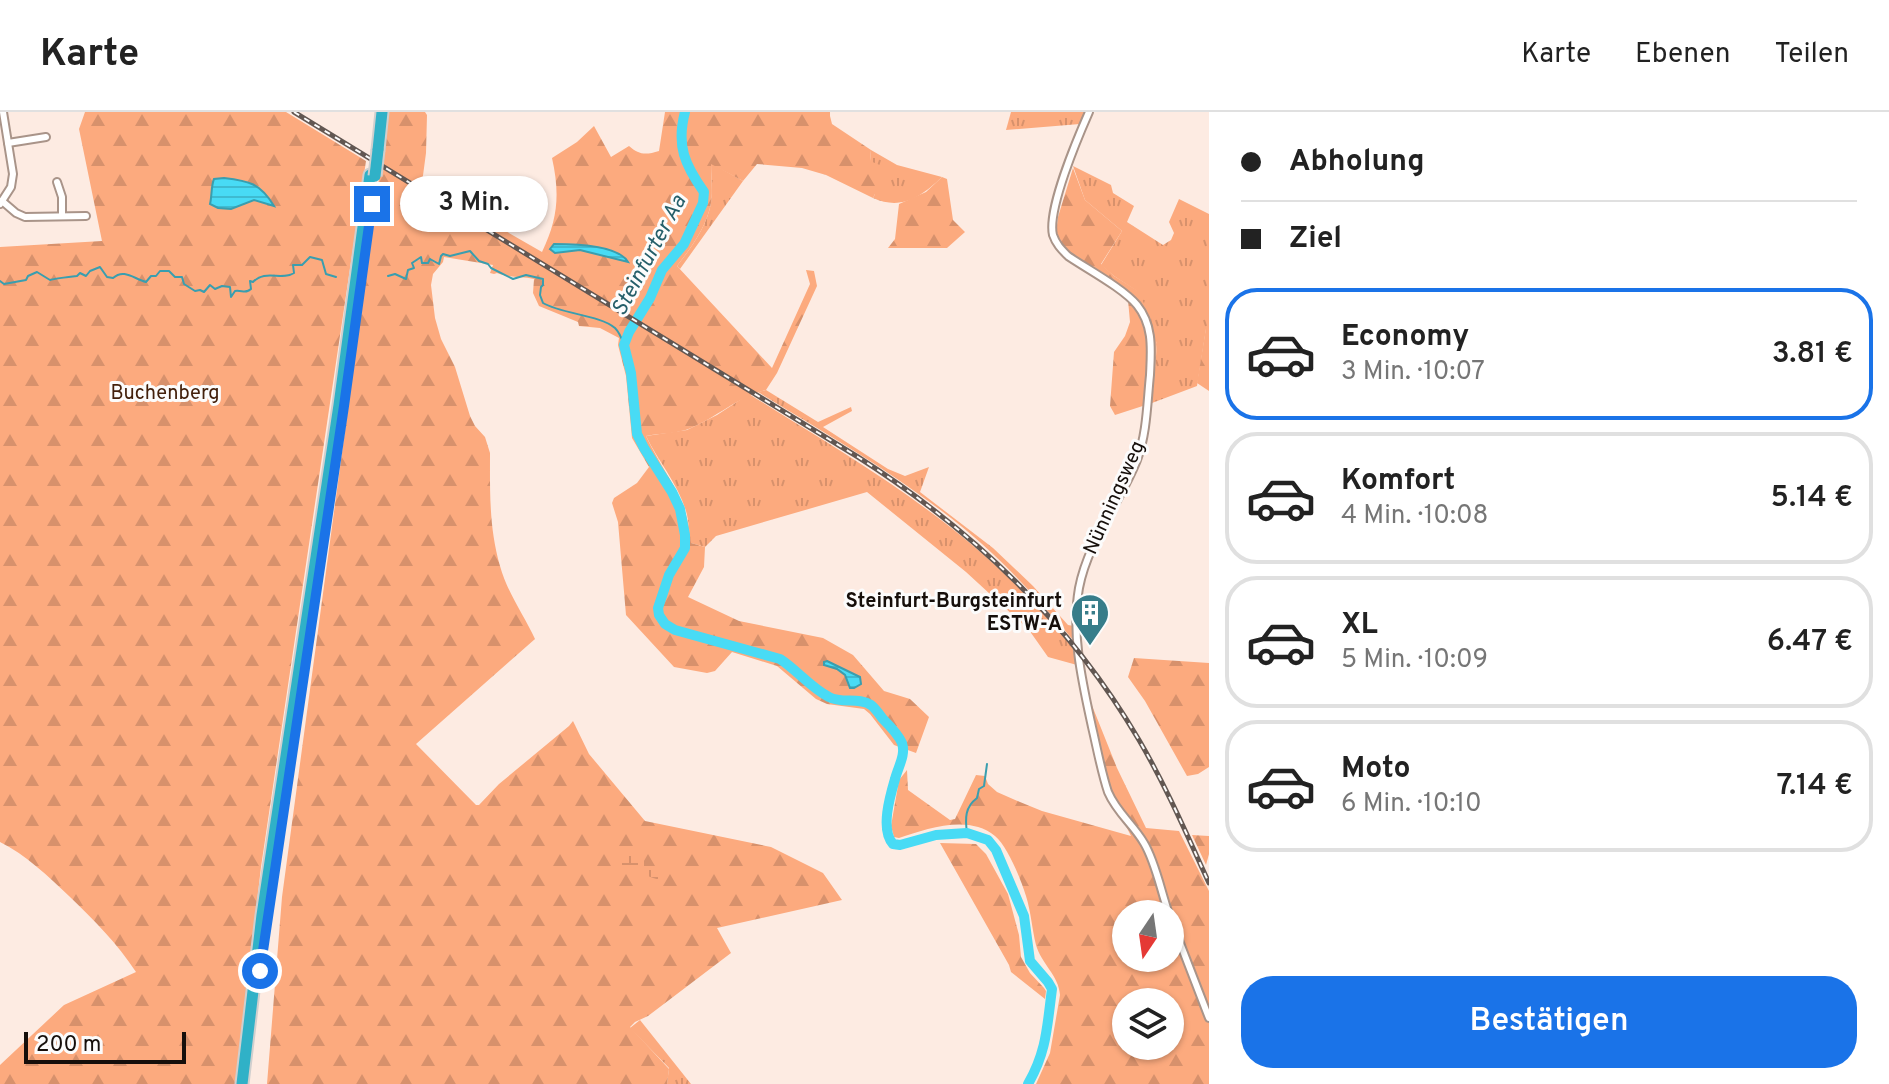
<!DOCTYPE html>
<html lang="de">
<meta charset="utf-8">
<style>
:root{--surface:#fff;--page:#f6f6f6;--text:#222;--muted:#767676;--line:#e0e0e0;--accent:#1a73e8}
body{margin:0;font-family:Overpass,sans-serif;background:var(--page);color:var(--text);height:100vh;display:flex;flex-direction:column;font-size:30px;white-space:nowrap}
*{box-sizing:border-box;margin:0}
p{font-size:26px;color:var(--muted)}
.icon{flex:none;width:44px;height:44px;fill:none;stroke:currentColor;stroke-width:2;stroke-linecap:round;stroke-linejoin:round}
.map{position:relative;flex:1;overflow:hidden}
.sheet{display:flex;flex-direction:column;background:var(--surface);width:680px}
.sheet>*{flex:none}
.banner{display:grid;align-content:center;height:176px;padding:0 32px;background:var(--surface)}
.needle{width:52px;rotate:193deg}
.fabs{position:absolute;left:1112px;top:788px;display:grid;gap:16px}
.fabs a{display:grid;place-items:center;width:72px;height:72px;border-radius:50%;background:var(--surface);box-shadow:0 2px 6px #0004;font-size:40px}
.scale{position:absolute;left:24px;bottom:20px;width:162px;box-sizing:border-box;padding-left:8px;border:4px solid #160f0b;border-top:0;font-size:22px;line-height:28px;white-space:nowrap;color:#160f0b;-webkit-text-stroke:6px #fcfcfc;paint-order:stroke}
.end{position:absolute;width:36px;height:36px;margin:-18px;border:10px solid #1a73e8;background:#fff;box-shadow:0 0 0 4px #fff}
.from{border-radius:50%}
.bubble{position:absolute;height:56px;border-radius:28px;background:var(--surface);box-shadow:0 2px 6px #0004;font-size:26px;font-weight:600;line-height:56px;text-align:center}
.banner b{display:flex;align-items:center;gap:28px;height:76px;font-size:30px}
.banner b+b{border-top:2px solid var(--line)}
.banner i{width:20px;height:20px;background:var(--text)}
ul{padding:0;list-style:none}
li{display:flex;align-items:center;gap:24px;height:132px;margin:0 16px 12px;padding:0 16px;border:4px solid var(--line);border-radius:32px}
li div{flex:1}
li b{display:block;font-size:30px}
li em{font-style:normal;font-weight:600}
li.current{border-color:var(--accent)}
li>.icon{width:72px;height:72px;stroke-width:1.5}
.action{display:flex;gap:16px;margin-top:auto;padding:16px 32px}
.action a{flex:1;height:92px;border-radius:32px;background:var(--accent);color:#fff;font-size:32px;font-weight:600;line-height:92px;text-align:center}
header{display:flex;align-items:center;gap:48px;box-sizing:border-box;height:112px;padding:0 40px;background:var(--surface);border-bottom:2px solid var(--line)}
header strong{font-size:38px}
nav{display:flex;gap:44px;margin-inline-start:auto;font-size:28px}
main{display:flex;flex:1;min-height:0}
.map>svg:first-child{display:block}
.grass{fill:url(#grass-tufts)}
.forest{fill:url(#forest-firs);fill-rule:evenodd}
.wetland{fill:url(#wetland-marsh)}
.water{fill:url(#water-rules);stroke:#399eaf;stroke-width:2}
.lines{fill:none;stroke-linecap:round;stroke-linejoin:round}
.stream{stroke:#399eaf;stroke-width:2}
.river{stroke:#48dbf5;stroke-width:10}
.street-casing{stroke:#a99489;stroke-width:10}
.highway-casing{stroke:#d0cfce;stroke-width:15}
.street{stroke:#fff;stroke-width:6}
.highway{stroke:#30b1c7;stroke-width:11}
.rail-casing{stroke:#625752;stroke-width:5}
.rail{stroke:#fcfcfc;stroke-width:2;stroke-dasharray:6;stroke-linecap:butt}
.highway-bridge-casing{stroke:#d0cfce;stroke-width:15;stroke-linecap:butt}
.highway-bridge{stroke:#30b1c7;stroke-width:11}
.route{stroke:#1a73e8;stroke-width:10}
.labels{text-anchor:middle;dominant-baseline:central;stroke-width:6;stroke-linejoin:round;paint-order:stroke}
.park-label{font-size:20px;fill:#43200b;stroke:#fcfcfc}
.street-label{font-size:20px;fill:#160f0b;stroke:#fcfcfc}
.poi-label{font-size:20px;font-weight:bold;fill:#160f0b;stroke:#fcfcfc;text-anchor:end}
.water-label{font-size:22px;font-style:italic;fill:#255f6a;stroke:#fcfcfc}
</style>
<header>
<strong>Karte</strong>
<nav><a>Karte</a><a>Ebenen</a><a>Teilen</a></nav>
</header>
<main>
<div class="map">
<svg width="1209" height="972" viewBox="0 0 1209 972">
<defs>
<pattern id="grass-tufts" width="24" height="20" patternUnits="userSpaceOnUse" patternTransform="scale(2)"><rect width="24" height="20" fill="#fcaa7e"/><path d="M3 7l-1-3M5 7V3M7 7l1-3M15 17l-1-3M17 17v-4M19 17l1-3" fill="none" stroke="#d7916c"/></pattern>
<pattern id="forest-firs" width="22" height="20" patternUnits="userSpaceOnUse" patternTransform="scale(2)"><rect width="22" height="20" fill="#fcaa7e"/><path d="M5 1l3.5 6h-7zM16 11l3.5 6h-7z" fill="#d7916c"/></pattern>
<pattern id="wetland-marsh" width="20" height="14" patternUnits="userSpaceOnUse" patternTransform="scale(2)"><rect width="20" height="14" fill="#fcaa7e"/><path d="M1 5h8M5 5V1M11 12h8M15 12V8" fill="none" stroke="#d7916c"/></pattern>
<pattern id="water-rules" width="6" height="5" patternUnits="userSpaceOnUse" patternTransform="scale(2)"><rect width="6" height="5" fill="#48dbf5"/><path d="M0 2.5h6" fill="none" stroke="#3ebbd1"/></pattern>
</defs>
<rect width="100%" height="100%" fill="#fdebe2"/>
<g class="grass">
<polygon points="1011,0 1085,0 1080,12 1006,18"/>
<path d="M871 38 897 53 942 65C922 84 902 99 873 86L875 82 870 49Z"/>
<path d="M711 51 743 69 680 157 677 154C691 136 707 114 711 91 713 78 711 64 711 51Z"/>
<polygon points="1073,54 1111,73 1113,81 1134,94 1127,110 1163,133 1171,128 1174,121 1169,110 1179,87 1209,102 1209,217 1206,217 1197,274 1152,291 1157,232 1143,192 1137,179 1114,164 1101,153 1122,119 1085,88"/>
<path d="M766 278 818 310 851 295 852 299 823 315 888 357 905 364 929 355 920 380 993 436 1033 474 1068 513 1074 514V529C1041 491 1007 452 967 419 903 366 830 324 758 280Z"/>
<path d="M749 282C851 346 954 404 1036 494 1043 502 1073 533 1075 541 1076 545 1076 549 1077 553L1048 545 1029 518 966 460 867 380 716 424 705 435 691 431C689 421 689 409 686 399 678 372 658 349 646 324L687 318 717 303Z"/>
<polygon points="640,908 691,972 667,972 669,956 630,916"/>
</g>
<g class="forest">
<path d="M85 0H286L366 49 261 755 236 972H0V953L64 893 136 860C117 831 94 808 69 784 48 764 26 743 0 730V135L102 129 79 17ZM258 75 274 93 254 88 231 97 218 96 210 92 213 80Z"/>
<path d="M388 0H425L427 3 426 41 422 71 542 140C558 107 560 82 552 46L577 30 594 14 611 45 629 34C639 43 646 43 659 39L665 0H830V4L832 12 871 38 870 49 892 58 882 79 875 82 873 86 826 63 802 56 757 52 743 69 711 52C711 64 713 79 711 91 707 114 691 136 677 154L772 256 810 172 806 158 814 159 817 174 777 261 766 278C738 285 717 305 691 316 677 322 660 321 646 324 664 363 688 385 691 431L705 435 704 455 688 485 739 509 823 526 853 543 884 579 910 587 929 605 916 641 894 633 870 602 864 597 827 592 816 587 777 554 732 540 715 559 707 561 674 555 626 503 618 410 612 391 614 386 637 371 649 355 632 326 626 264 618 233 619 226 600 216 579 214 578 210 539 194 533 181 534 167C521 164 509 166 497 161L494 162 490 161 493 153 444 145 443 150 433 162 431 173 435 206 441 227 455 255 470 304 475 314 485 325 490 341C490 380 489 416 500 454 507 480 524 503 535 527L416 632 476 693H479L499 672 569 614 573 609 589 642 645 709 771 735 823 761 842 788 717 816 731 841 648 904 635 910 630 915 669 957 667 972H267L282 785Z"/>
<polygon points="1073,56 1085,88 1122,119 1101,152 1114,164 1138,179 1151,206 1157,232 1152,291 1115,303 1110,294 1114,240 1125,224 1130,210 1128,188 1131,181 1070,141 1059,130 1056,121 1058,105"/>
<polygon points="942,65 947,67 953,108 965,120 947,136 888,136 895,127 899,92 926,80"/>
<polygon points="1206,216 1209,217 1209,279 1197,271"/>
<polygon points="1134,546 1209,551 1209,655 1198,662 1187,664 1145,589 1128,565"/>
<path d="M1091 591 1117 656 1146 716 1179 719 1209 779V972H1036L1050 941 1060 883C1059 864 1041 851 1036 833 1032 817 1031 800 1026 784 1021 768 1008 735 995 724 968 702 927 717 899 726L894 725 891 714 899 668 907 658 908 678 950 708 955 707 976 663 985 664 988 672 997 680 1020 690 1042 699 1131 724 1111 684ZM1126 802H1170V846H1126ZM1126 890H1170V934H1126Z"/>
<polygon points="1192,723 1209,724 1209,742 1206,753"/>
<polygon points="940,731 976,732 986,742 1008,782 1019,823 1021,845 1030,861 1044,876 1046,879 1045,887 1011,860 1009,853"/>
</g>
<path class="wetland" d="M630 735 644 747V755L648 757 663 755 664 762 659 768C650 765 642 761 632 761 624 761 619 764 611 764V762L618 758 620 742Z"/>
<g class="water">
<path d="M224 66C249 69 260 71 274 94L254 88 231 97 218 96 210 92C212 84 211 74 214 67Z"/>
<path d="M554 132C573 132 618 133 628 150L580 138 555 141 550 137Z"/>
<polygon points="827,549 860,565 861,572 854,576 850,576 845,563 837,557 824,553 824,550"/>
</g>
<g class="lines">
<g class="stream">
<path d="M388 164 395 162 406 167 408 158 414 156 412 151 421 145 422 151H428L430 147 439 152 441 144 443 142 450 144 470 139 479 149 488 152 491 156 513 167 526 163 543 167V173L541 175 540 183 543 191C562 202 600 203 615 216 620 221 622 227 624 233"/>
<path d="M0 169 4 172 26 168 28 164 37 160 50 168C52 167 75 164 77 164L80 161 86 164 90 159 100 155 107 165 113 166C124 156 134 167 146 170L151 164H156L160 159H169L175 165H182L184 172 195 179 200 178 204 180 210 173 215 177 222 174 230 175 231 185 235 179C242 178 246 182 251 177L250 169 253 170C265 157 282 169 294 161L293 153H302L310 145 322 148 326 162 336 165"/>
<path d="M967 721C965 706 965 695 977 686L979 677 984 674 987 652"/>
</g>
<path class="river" d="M685 0C676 34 685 53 704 80L703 91 684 132 662 158 650 186 629 220 624 233 631 261 637 322 644 336 672 380 680 397 685 423V436L669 463 658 496 659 503 665 512 675 518 780 547C797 558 811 576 829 585 841 592 859 585 871 593 875 596 880 603 883 607 890 614 898 622 902 631 906 643 898 655 895 667 890 684 880 718 893 732L900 733 936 723 967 721 988 728 996 738 1024 804 1030 849 1048 870 1052 877C1047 914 1047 939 1028 972"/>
<defs>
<g id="street">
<path d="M1089 0C1078 25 1047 98 1053 123 1056 132 1061 137 1068 144 1087 157 1123 176 1137 193 1154 214 1151 239 1150 263 1147 292 1147 321 1137 348 1120 391 1088 429 1079 476 1071 522 1082 569 1092 615 1097 636 1101 659 1108 680 1117 701 1133 712 1144 731 1156 751 1161 780 1169 802"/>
<polyline points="8,31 46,25"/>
<polyline points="57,70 62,85 62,104"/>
<polyline points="2,89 16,101 25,105 86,104"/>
<polyline points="0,92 11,75 13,62 3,0"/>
<polyline points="1170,805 1209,906"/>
</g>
<g id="highway">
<polyline points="378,38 382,0"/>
<polyline points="242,972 262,803 339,293 370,63"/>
</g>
</defs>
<use href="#street" class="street-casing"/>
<use href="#highway" class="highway-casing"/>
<use href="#street" class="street"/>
<use href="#highway" class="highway"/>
<defs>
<path id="rail" d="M294 0 858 345C974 419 1069 509 1139 628 1166 674 1187 723 1209 771"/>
</defs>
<use href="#rail" class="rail-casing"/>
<use href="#rail" class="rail"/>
<defs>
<polyline id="highway-bridge" points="375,64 378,38"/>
</defs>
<use href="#highway-bridge" class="highway-bridge-casing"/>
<use href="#highway-bridge" class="highway-bridge"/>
</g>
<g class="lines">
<polyline class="route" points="260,859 344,294 372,92"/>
</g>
<defs>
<symbol id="building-pin" viewBox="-11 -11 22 30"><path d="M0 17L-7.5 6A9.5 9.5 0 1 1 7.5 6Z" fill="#377d8a" stroke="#fcfcfc"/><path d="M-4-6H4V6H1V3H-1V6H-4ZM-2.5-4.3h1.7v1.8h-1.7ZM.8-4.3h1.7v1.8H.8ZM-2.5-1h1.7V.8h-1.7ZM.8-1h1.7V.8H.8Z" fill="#fff"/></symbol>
</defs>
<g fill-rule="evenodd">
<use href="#building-pin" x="1068" y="479" width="44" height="60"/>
</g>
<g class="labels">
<g class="park-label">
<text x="165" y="282">Buchenberg</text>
</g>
<g class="street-label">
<text transform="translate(1115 386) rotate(-66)">Nünningsweg</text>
</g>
<g class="poi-label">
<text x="1062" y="490">Steinfurt-Burgsteinfurt<tspan x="1062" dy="23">ESTW-A</tspan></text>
</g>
<g class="water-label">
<text transform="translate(650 144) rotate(-62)">Steinfurter Aa</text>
</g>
</g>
</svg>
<div class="fabs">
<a><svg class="needle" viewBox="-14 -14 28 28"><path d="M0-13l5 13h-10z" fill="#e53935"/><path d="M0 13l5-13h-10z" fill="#767676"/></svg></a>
<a><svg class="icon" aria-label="layers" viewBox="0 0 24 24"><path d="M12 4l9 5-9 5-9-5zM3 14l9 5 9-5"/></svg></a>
</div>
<div class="scale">200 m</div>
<i class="end from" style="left:260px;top:859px"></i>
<i class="end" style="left:372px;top:92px"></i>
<div class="bubble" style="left:400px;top:64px;width:148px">3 Min.</div>
</div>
<section class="sheet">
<div class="banner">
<b><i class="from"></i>Abholung</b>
<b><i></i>Ziel</b>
</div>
<ul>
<li class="current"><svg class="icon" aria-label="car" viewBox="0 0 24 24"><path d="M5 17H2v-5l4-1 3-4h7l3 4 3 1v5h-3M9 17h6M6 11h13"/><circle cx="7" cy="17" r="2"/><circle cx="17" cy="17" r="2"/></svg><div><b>Economy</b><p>3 Min. · 10:07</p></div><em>3.81 €</em></li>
<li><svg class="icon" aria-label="car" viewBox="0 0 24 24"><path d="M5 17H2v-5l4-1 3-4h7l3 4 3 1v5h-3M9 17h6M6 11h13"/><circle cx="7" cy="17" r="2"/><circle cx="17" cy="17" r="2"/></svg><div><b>Komfort</b><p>4 Min. · 10:08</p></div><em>5.14 €</em></li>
<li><svg class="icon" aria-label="car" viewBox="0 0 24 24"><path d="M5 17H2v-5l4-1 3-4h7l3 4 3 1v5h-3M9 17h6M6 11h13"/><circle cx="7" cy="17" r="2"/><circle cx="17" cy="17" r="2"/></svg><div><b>XL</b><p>5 Min. · 10:09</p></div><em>6.47 €</em></li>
<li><svg class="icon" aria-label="car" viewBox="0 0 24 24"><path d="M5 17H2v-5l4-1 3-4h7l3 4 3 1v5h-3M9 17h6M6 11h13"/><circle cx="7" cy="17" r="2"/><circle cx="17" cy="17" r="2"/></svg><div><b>Moto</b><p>6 Min. · 10:10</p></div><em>7.14 €</em></li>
</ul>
<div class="action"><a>Bestätigen</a></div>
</section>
</main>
